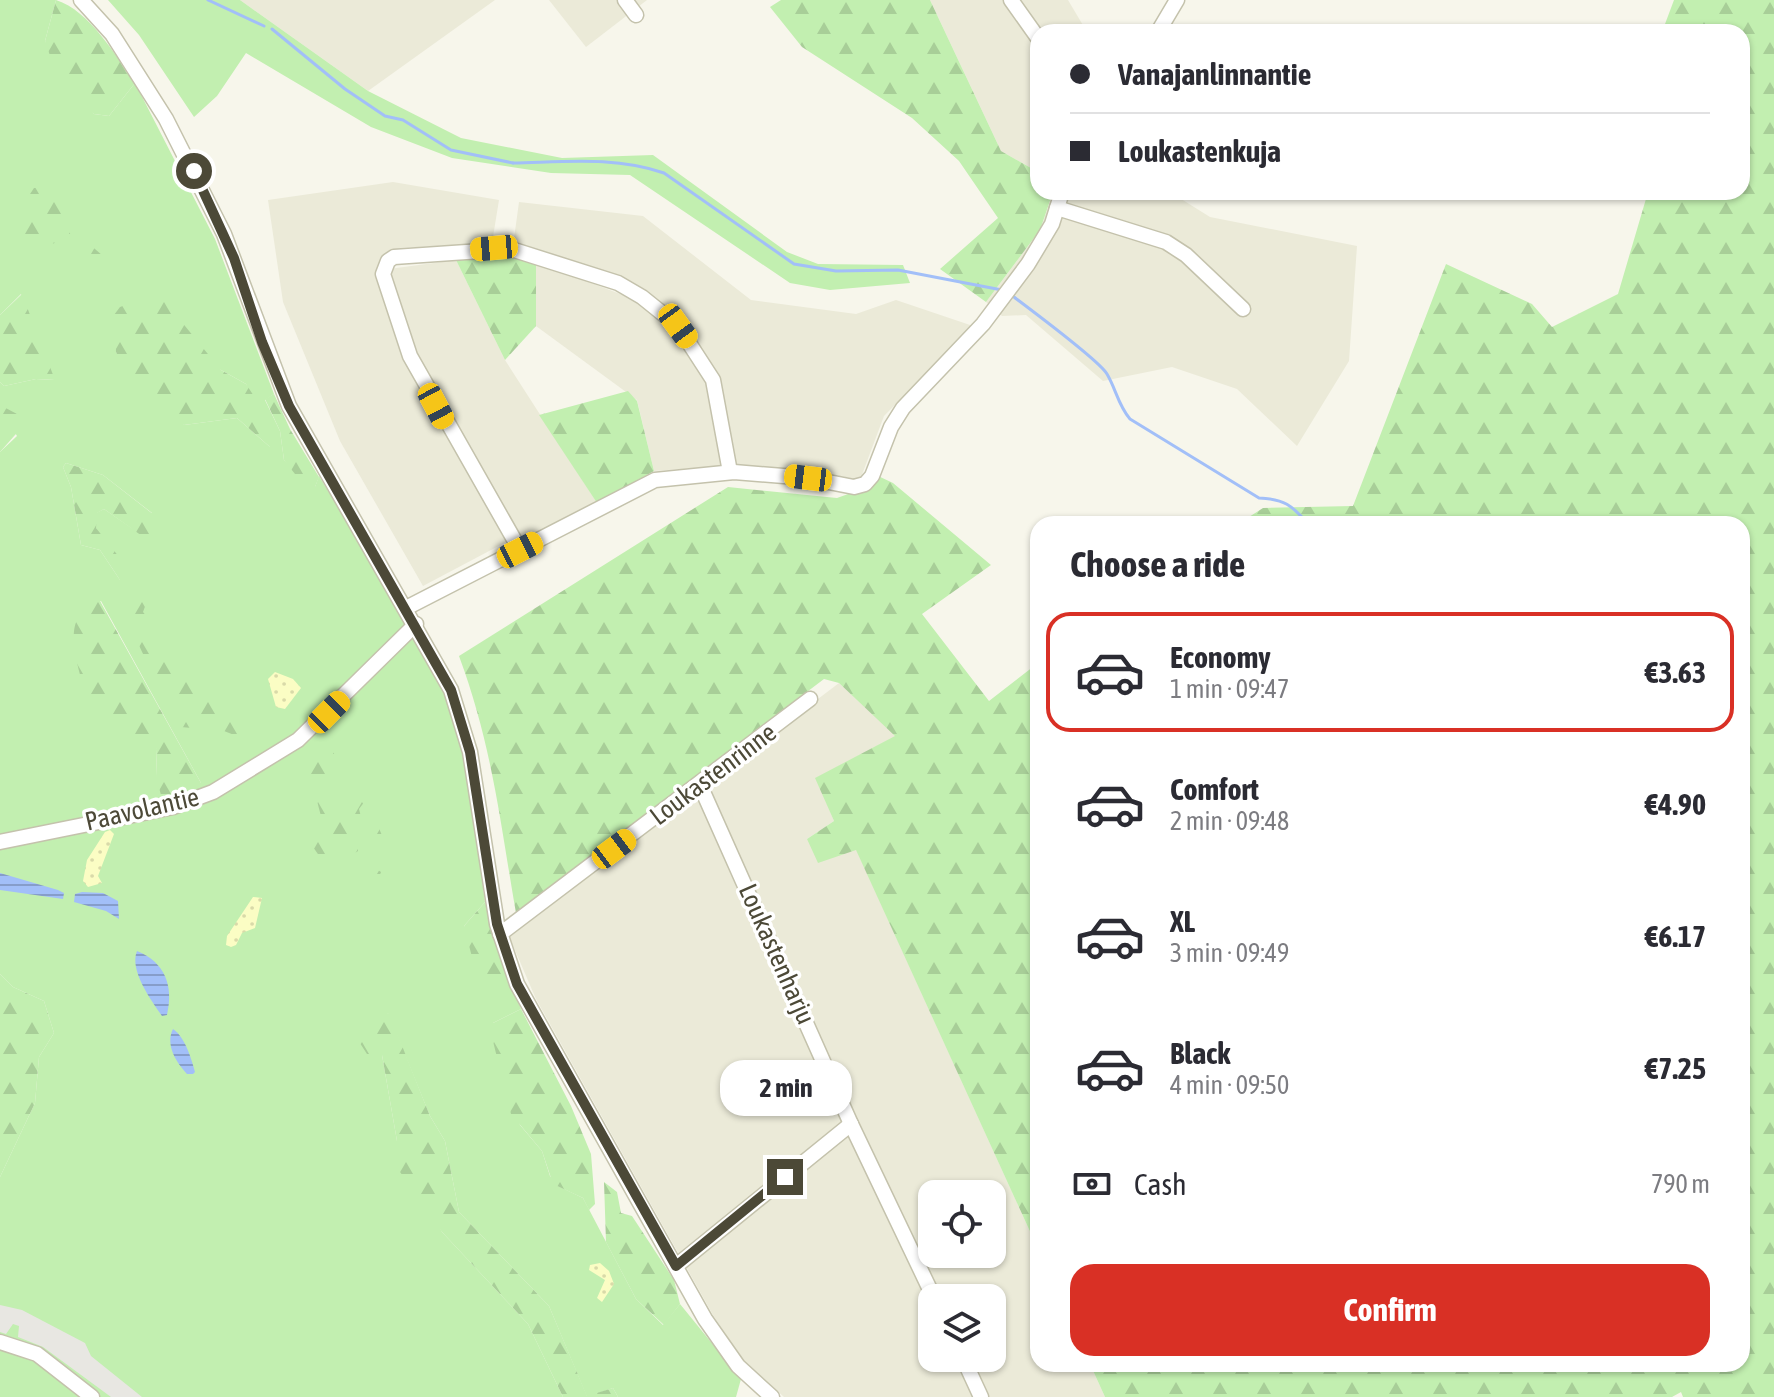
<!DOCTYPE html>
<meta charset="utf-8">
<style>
:root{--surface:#fff;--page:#f2f2f3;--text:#2b2b33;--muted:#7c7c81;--line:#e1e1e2;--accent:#d93025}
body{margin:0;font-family:"Asap Condensed",sans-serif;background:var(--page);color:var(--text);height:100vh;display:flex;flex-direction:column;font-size:30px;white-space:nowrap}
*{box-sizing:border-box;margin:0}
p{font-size:26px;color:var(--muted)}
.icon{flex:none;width:44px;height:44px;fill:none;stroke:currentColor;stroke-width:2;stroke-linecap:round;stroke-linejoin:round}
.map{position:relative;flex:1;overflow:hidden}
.drawer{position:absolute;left:1030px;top:516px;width:720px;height:856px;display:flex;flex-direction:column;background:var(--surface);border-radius:24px;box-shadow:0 2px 6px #0004}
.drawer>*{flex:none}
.banner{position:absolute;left:1030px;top:24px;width:720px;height:176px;border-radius:24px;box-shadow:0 2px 6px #0004;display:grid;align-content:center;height:176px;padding:0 40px;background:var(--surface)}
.controls{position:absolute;left:918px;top:1180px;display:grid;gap:16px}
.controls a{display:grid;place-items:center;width:88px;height:88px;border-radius:16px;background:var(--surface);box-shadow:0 2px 6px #0004;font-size:40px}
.end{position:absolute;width:36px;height:36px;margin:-18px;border:10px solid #4c4937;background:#fff;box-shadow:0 0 0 4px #fff}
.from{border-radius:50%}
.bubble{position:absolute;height:56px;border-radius:24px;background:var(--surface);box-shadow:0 2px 6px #0004;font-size:26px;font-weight:700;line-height:56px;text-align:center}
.car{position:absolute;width:24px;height:48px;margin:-24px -12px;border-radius:10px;box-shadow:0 0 6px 2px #0007;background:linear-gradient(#f5c518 24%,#345 0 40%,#f5c518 0 76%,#345 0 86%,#f5c518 0)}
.banner b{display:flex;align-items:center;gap:28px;height:76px;font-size:30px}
.banner b+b{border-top:2px solid var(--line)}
.banner i{width:20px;height:20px;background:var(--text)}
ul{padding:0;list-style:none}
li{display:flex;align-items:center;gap:24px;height:120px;margin:0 16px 12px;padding:0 24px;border:4px solid transparent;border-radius:24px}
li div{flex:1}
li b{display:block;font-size:30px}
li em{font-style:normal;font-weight:700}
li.active{border-color:var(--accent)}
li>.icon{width:72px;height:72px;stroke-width:1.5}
h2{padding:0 40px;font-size:36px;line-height:96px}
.pay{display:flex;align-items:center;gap:20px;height:88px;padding:0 40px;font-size:30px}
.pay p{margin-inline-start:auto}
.primary-button{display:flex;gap:16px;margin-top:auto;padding:16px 40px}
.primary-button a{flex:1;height:92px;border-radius:24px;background:var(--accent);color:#fff;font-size:32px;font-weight:700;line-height:92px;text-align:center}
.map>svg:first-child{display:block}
.residential{fill:#ebead8;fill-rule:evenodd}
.green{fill:#c2efb0;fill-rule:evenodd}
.forest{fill:url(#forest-firs)}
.sand{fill:url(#sand-dots)}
.parking{fill:#e8e7e2}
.water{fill:url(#water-rules)}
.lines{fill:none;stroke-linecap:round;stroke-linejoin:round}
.stream{stroke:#a2bff8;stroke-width:3}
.minor-casing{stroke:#c4c2ac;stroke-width:17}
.minor{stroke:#fff;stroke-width:14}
.route{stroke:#4c4937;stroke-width:10}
.labels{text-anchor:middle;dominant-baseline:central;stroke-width:7;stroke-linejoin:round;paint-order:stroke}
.street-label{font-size:26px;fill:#4c4937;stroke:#fff}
</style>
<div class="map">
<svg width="1774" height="1397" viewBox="0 0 1774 1397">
<defs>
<pattern id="forest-firs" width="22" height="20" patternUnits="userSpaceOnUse" patternTransform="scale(2)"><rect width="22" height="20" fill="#c2efb0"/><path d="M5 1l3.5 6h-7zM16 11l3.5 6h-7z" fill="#a8ce98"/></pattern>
<pattern id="sand-dots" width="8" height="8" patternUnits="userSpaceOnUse" patternTransform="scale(2)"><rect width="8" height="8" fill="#fbfdc4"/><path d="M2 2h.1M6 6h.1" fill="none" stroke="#d9daa9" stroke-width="1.8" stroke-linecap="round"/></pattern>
<pattern id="water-rules" width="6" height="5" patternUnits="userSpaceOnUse" patternTransform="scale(2)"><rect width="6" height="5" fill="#a2bff8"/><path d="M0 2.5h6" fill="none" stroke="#869dca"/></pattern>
</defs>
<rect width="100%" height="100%" fill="#f7f6eb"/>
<g class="residential">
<polygon points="240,0 495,0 368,91"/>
<polygon points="549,0 647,0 586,47"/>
<polygon points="930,0 1068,0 1087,32 1038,32 1038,172 1001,151"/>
<polygon points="393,182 499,200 492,243 399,248 379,262 378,280 404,357 508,541 423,586 340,441 283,302 268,200"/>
<polygon points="1053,192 1170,192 1210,217 1357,246 1349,361 1297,446 1237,389 1172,367 1103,381 1026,315 1002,316 986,302 1040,230"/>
<polygon points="519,202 643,216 751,300 856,314 896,300 973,326 884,416 860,480 826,473 732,471 715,378 643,295 513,246"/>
<polygon points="456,260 505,360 597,503 521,543 415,354 390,283 389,269"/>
<polygon points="536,262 636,300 676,332 712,391 722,466 654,471 637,400 536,326"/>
<path d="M839 683 896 736 816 778 834 821 807 839 856 849 1038 1249V1364H1090L1105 1397H784L742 1359 713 1315 536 999 508 934ZM932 1194H992V1254H932ZM932 1298H992V1358H932Z"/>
</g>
<g class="green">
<path d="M0 0H56L45 41 94 114 109 116 135 83 215 239 274 394 265 400 280 431 284 460 315 487 319 476C364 551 430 645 457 727 475 782 477 845 485 902L464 926 513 988 521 1009 493 1023 520 1125 542 1151 550 1176 558 1186 583 1198 636 1299 663 1325 680 1304 741 1379 736 1397H618L613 1388 587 1397 549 1306 459 1212 445 1141 430 1116 388 1013 382 1055 397 1141 442 1232 528 1324 563 1397H0V1177L35 1103 39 1057 54 1033 44 1001 13 987 0 974V452L17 436 0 407V382L4 386 36 379 54 380 21 294 0 315ZM117 325 221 370 246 384 270 447 237 418 184 425 116 352ZM66 463 103 475 152 513 133 529 104 509 96 513V528L120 580 100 550 81 545 71 487 63 467ZM100 601H101L201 783 156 776 157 749Z"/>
<polygon points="108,0 240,0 368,91 461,138 562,158 653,155 787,252 818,264 903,265 910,283 830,290 790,283 630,175 551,173 452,158 371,127 246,53 217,96 194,117 139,35"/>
</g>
<g class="forest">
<path d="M56 0C90 11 115 55 135 83L109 116 94 114 58 79 45 41Z"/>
<polygon points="781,0 930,0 1001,151 1038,172 1038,192 1053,192 1040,230 986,302 940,269 998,218 959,161 912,118 802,47 770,7"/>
<polygon points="1674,0 1774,0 1774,1397 1683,1397 1681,1392 1672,1397 1105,1397 1090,1364 1742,1364 1742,524 1238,524 1263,508 1353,506 1446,264 1532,304 1552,327 1618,294 1648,192 1742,192 1742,32 1662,32"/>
<path d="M57 187 71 237 22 255C5 231 20 209 34 188Z"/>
<polygon points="87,242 103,256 101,269 85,271 79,246"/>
<polygon points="489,254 536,262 536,326 505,360 456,260"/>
<polygon points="158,293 221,370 246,384 274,427 270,447 237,418 184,425 151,414 116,352 114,315 120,307"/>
<polygon points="22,294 55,380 36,379 4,386 0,382 0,315"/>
<polygon points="628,391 637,401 654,471 597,503 539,415"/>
<polygon points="274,394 290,429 319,477 315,487 306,488 284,460 280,431 265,399"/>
<polygon points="0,405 17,414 23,426 0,452"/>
<polygon points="66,463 103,475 158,518 162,538 159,548 104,509 97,513 96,528 127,567 120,580 100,550 81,545 71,487 63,467"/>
<path d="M876 475 893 483 991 565 922 614 989 701 1038 663V1249L856 850 818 863 807 839 834 821 815 778 895 736 839 683 824 679 516 913C500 821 492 745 459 656L728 487 837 498 865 488Z"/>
<path d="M139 589 147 601 143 612C161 633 154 642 179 659L176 669 195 685 198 694 212 701 220 714 231 706C243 715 247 726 258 735L252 742 224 731 181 727C159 685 135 645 122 599L130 591Z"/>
<path d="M100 601 201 783 196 792 162 799 156 776 157 749C139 742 100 725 88 708 84 701 83 686 81 678 73 649 64 611 100 601Z"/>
<polygon points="317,749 333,751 343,776 333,785 315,783 306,771 306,752"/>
<polygon points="374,789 359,809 361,817 376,821 388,850 380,855 362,830 357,832 358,851 346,859 320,857 313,847 322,820 316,797 320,791 339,802 351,791"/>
<polygon points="356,863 369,864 381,872 374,890 354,873"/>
<polygon points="485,902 501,960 513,988 503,994 480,988 464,926"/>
<polygon points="0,974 13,987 44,1001 54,1033 39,1057 35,1103 0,1177"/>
<polygon points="521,1009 571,1106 591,1154 595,1204 589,1210 583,1198 553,1184 542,1151 511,1114 489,1025"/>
<polygon points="389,1013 430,1116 445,1141 459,1212 549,1306 587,1396 613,1388 618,1397 563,1397 528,1324 442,1232 391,1159 397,1141 382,1055 367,1054 356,1037 357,1028"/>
<polygon points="604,1182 617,1192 621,1213 632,1216 674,1280 680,1304 664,1325 636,1299 606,1242"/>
</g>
<g class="sand">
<polygon points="275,672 293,679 301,688 285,709 276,707 268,679"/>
<polygon points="110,830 114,834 98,876 102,883 88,887 83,881 87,860 105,832"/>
<polygon points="253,897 262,898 255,928 242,933 236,945 231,947 226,945 227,936"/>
<polygon points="600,1263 609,1271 614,1284 602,1302 597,1298 605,1280 589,1270 590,1265"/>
</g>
<polygon class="parking" points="0,1305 22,1310 85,1343 91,1356 142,1397 111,1397 43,1347 18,1337 19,1326 13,1324 6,1334 0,1332"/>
<g class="water">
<polygon points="0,873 58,890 64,893 63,899 0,890"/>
<polygon points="82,892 103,893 118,901 119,919 106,911 74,902 75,894"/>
<path d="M137 951C165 962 174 986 167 1015L162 1016C151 1000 129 970 137 951Z"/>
<path d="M173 1029C185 1037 191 1058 195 1072L193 1074H187C176 1062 165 1045 173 1029Z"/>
</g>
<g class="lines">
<g class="stream">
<polyline points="208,0 264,26"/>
<polyline points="272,29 345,89 385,116 403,120 451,150 513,163"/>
<path d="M513 163C564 162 615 156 664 173L794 264 836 271 898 270 1002 290"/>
<path d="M1010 294C1027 307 1099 360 1107 374 1116 389 1118 405 1130 419L1259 498C1284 499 1292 505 1308 524"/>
</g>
<defs>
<g id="minor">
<polyline points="81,0 112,34 166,119 224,234 289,406 451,690 470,752 497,924 517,984 705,1319 738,1366 772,1397"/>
<polyline points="625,0 636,15"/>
<polyline points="1011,0 1038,38"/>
<polyline points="1158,32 1177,0"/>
<polyline points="1057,208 1166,242 1186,255 1243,309"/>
<polyline points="520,550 410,356 383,274 388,261 394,257 511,249 618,283 642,297 678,326 713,380 730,472"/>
<polyline points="406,608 655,480 734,472 808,478 854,487 865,484 872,476 891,427 903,408 983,324 1028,264 1052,224 1062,192"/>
<polyline points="700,785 851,1124 934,1298"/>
<polyline points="0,842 173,807 213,792 298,740 416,624"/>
<polyline points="500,934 810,699"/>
<polyline points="676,1266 851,1124"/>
<polyline points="0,1342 37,1354 92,1397"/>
<polyline points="963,1358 981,1397"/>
</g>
</defs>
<use href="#minor" class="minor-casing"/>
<use href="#minor" class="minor"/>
</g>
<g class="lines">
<polyline class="route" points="194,171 234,258 262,342 289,406 451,690 470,752 497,924 517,984 676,1266 785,1177"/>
</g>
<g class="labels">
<g class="street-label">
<text transform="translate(713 774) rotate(-37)">Loukastenrinne</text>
<text transform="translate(142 809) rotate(-13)">Paavolantie</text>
<text transform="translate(777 954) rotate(66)">Loukastenharju</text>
</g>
</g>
</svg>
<div class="controls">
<a><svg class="icon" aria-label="locate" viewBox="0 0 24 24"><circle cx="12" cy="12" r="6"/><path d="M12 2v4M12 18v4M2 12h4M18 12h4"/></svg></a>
<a><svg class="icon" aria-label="layers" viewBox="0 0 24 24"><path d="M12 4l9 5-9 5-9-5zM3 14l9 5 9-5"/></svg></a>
</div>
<i class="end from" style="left:194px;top:171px"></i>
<i class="end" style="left:785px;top:1177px"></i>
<div class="bubble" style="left:720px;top:1060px;width:132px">2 min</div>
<i class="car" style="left:494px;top:248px;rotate:265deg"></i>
<i class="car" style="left:678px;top:326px;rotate:144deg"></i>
<i class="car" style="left:436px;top:406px;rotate:152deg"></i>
<i class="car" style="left:808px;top:478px;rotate:277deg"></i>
<i class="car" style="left:520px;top:550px;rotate:63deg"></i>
<i class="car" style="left:329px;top:712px;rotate:45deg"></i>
<i class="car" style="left:614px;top:849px;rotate:53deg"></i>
<div class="banner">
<b><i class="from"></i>Vanajanlinnantie</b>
<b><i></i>Loukastenkuja</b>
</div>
<section class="drawer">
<h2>Choose a ride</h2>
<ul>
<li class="active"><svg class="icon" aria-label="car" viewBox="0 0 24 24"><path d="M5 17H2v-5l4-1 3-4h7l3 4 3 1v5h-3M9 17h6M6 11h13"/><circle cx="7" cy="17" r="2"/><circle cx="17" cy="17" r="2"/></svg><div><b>Economy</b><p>1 min · 09:47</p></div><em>€3.63</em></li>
<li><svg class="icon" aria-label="car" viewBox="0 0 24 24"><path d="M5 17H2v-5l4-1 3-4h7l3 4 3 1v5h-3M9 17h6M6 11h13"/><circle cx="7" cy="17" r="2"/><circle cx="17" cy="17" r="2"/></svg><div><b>Comfort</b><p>2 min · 09:48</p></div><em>€4.90</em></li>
<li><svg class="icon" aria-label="car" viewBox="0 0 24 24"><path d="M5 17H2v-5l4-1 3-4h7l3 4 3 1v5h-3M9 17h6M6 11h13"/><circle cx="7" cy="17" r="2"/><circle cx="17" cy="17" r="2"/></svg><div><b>XL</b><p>3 min · 09:49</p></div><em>€6.17</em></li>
<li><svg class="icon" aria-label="car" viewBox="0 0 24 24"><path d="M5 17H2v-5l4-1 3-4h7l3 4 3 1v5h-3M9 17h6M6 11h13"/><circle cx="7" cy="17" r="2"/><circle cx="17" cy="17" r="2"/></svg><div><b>Black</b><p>4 min · 09:50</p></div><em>€7.25</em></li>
</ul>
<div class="pay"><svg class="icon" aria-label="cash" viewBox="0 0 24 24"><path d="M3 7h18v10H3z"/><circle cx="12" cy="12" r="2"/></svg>Cash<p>790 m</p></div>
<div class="primary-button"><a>Confirm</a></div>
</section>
</div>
